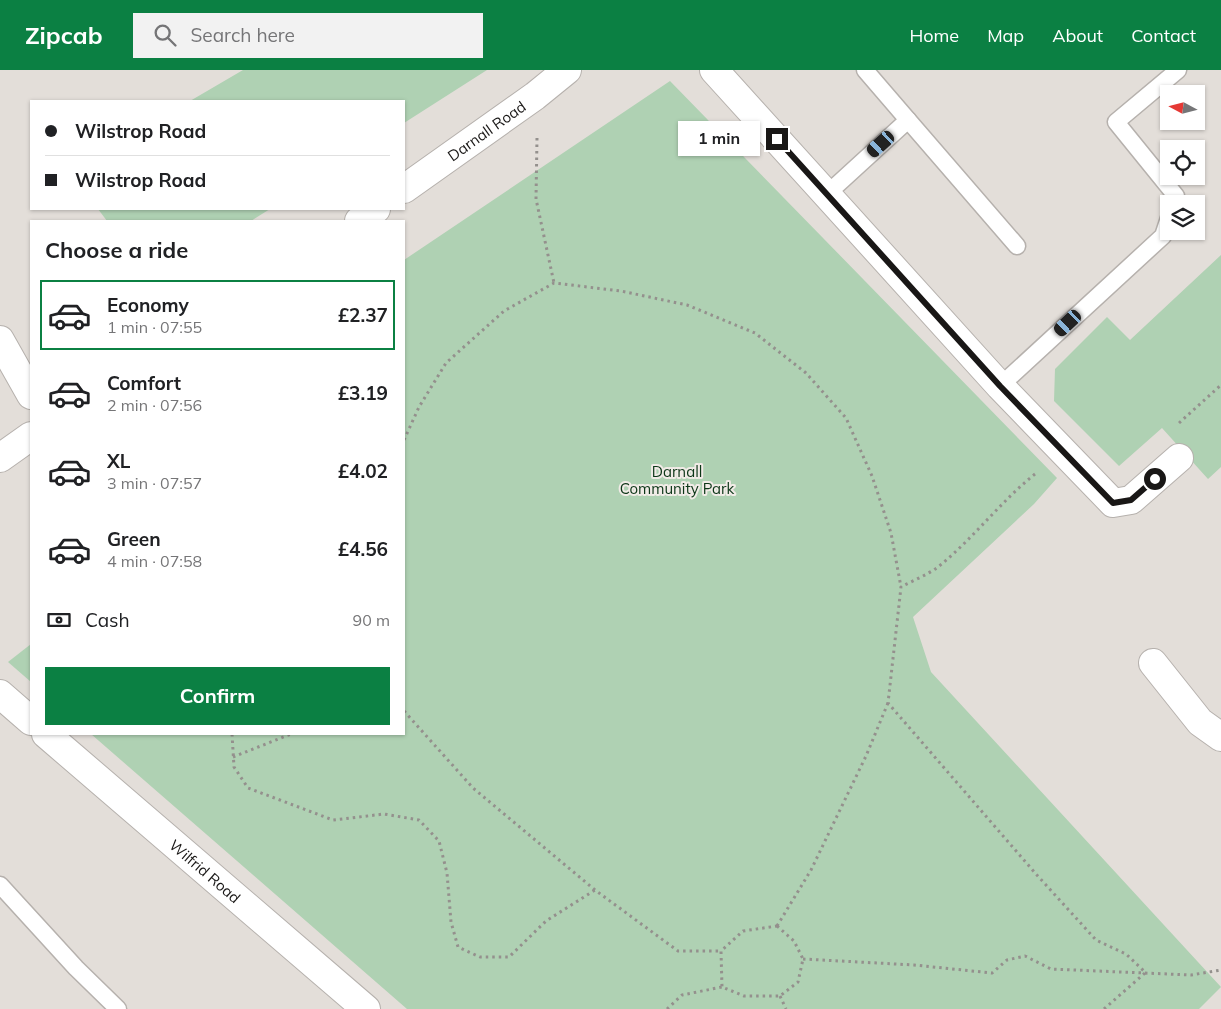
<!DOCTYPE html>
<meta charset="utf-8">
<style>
:root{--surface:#fff;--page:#f2f2f2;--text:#202124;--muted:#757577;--line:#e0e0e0;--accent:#0b8043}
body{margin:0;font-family:Mulish,sans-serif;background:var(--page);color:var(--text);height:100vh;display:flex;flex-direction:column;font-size:19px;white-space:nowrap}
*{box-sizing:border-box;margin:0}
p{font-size:16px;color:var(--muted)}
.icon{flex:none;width:28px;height:28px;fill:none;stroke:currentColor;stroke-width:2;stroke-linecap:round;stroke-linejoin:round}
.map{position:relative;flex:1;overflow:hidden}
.sheet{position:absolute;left:30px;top:150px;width:375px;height:515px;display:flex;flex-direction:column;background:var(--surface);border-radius:0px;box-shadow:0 1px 4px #0004}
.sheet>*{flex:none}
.guide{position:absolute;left:30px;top:30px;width:375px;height:110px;border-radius:0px;box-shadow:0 1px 4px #0004;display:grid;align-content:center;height:110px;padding:0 15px;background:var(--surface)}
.needle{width:32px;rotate:277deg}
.controls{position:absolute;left:1160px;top:15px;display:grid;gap:10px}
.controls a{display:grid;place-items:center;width:45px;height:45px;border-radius:0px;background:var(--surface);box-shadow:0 1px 4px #0004;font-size:25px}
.end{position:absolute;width:22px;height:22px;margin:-11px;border:6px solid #191716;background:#fff;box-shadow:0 0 0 2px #fff}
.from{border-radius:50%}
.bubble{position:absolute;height:35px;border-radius:0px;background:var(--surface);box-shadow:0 1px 4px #0004;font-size:16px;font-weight:700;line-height:35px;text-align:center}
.car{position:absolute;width:15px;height:30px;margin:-15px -8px;border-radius:6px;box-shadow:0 0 4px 1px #0007;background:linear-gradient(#222 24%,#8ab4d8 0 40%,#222 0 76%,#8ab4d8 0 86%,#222 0)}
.guide b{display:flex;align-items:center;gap:18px;height:48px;font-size:19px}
.guide b+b{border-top:1px solid var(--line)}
.guide i{width:12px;height:12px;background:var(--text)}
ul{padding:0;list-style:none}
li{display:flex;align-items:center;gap:15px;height:70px;margin:0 10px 8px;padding:0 5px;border:2px solid transparent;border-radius:0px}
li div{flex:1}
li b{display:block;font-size:19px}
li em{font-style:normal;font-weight:700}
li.selected{border-color:var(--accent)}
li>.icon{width:45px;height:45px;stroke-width:1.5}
h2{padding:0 15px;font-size:22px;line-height:60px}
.pay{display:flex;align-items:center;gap:12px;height:55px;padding:0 15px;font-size:19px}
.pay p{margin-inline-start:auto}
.cta{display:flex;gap:10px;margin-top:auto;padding:10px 15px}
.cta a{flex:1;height:58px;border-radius:0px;background:var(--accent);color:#fff;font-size:20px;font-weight:700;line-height:58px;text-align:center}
header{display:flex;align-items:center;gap:30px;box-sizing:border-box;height:70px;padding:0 25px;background:var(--accent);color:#fff}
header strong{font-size:24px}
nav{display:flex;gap:28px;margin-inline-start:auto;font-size:18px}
.search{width:350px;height:45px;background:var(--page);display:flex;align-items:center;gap:12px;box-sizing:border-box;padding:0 18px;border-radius:0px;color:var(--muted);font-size:19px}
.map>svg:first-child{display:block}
.green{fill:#afd1b3}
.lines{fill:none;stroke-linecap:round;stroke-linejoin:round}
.lane-casing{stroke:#b6b1ad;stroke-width:19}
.street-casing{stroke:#b6b1ad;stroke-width:30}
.secondary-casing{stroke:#b6b1ad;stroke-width:30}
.path{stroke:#94908d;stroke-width:3;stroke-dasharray:2.5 4;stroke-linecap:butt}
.lane{stroke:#fff;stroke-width:16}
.street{stroke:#fff;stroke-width:28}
.secondary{stroke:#fff;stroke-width:28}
.route{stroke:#191716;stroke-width:6}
.labels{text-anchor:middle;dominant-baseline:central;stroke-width:4;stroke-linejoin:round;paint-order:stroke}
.street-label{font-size:15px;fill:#191716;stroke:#f1ebe7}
.park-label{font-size:15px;fill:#0c3617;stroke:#f1ebe7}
</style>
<header>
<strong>Zipcab</strong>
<div class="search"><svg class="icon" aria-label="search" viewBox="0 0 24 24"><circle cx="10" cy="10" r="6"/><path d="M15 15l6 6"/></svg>Search here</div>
<nav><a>Home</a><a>Map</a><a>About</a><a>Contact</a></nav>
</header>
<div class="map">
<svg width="1221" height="939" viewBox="0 0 1221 939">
<rect width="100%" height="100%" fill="#e3ded9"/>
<g class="green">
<polygon points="243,0 487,0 404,53 404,31 190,31"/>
<polygon points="670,11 1057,408 1034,434 913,547 931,602 1221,917 1199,939 407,939 91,664 404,664 404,190"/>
<polygon points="98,139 270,139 251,151 107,151"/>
<polygon points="1221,185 1221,397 1208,409 1162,358 1119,396 1054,331 1055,299 1107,247 1130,270"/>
<polygon points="31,574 31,612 8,592"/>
</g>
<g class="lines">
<defs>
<g id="lane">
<polyline points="865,0 908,50"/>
<polyline points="827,124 908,50 1017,176"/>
<polyline points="1174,134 1176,126 1116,52 1178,0"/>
<polyline points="1000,316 1163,166 1169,148"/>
<polyline points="0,815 76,898 118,939"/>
</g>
<g id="street">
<polyline points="714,0 1000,316 1113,433 1131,430 1179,388"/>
<polyline points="0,270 31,325"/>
<polyline points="1153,593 1200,652 1221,667"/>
<polyline points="0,624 31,651"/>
<path id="s1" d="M46 664 366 939"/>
</g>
<g id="secondary">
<path id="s2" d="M404 119 535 26 567 0"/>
<polyline points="359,151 376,139"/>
<polyline points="0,388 31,366"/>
</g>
</defs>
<use href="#lane" class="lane-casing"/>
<use href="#street" class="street-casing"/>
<use href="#secondary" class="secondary-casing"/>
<g class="path">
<polyline points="537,68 536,129 554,213"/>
<polyline points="1179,353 1221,315"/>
<polyline points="404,370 419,337 446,293 504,241 554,213 621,221 687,235 755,263 806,303 846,348 872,406 891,463 901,517"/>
<path d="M1035 404C1000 432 973 469 938 497 927 505 912 511 901 517L888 633 1036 804 1096 870 1126 884 1146 903"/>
<polyline points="404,641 473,718 595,820 678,881 721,881"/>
<polyline points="232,664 234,697 248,718 333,750 384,744 419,750 439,771 447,803 451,852 458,877 480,887 509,887 546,851 595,820"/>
<polyline points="233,687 291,664"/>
<polyline points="777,856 811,800 866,686 888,633"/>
<polygon points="777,856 794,871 803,889 798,912 780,926 744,926 722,917 721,881 743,861"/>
<polyline points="803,889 914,895 992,903 1007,890 1025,886 1051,899 1191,905 1221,900"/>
<polyline points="780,926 786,939"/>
<polyline points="667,939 682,925 722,917"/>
<polyline points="1104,939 1145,903"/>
</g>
<use href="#lane" class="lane"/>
<use href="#street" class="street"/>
<use href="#secondary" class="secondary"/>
</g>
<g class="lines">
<polyline class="route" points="777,69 1000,316 1113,433 1131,430 1155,409"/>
</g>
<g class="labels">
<g class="street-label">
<text stroke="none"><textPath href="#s2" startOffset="101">Darnall Road</textPath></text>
<text stroke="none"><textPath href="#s1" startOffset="210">Wilfrid Road</textPath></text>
</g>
<g class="park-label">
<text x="677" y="401">Darnall<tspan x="677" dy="17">Community Park</tspan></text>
</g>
</g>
</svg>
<div class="controls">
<a><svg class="needle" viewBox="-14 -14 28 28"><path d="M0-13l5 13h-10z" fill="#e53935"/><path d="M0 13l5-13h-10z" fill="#757577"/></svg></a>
<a><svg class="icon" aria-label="locate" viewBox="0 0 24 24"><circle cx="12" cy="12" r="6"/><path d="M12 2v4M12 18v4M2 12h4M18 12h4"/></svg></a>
<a><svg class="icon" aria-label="layers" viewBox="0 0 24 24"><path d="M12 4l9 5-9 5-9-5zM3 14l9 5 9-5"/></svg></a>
</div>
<i class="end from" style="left:1155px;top:409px"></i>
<i class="end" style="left:777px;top:69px"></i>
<div class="bubble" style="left:678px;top:51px;width:82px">1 min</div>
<i class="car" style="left:881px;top:74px;rotate:228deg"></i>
<i class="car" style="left:1068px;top:253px;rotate:227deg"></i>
<div class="guide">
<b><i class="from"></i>Wilstrop Road</b>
<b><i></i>Wilstrop Road</b>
</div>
<section class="sheet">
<h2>Choose a ride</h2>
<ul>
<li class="selected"><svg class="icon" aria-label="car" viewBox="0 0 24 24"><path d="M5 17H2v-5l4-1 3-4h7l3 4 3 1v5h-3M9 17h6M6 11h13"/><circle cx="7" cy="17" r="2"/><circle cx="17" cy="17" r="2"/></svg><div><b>Economy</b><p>1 min · 07:55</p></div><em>£2.37</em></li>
<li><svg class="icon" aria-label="car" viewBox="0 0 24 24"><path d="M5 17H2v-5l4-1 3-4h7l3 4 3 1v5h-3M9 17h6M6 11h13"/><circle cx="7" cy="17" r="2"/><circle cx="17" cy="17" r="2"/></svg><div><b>Comfort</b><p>2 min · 07:56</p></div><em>£3.19</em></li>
<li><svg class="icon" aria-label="car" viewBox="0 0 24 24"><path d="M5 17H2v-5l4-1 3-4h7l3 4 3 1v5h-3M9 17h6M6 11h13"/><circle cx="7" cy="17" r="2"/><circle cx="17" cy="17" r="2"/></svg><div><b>XL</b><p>3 min · 07:57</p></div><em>£4.02</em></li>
<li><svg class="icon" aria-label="car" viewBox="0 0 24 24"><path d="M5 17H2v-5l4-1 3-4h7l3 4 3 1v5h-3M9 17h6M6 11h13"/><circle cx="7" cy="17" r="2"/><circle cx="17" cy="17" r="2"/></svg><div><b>Green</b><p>4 min · 07:58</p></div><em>£4.56</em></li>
</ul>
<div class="pay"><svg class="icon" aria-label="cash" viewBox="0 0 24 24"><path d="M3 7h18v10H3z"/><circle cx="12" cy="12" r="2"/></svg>Cash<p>90 m</p></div>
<div class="cta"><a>Confirm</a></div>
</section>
</div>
